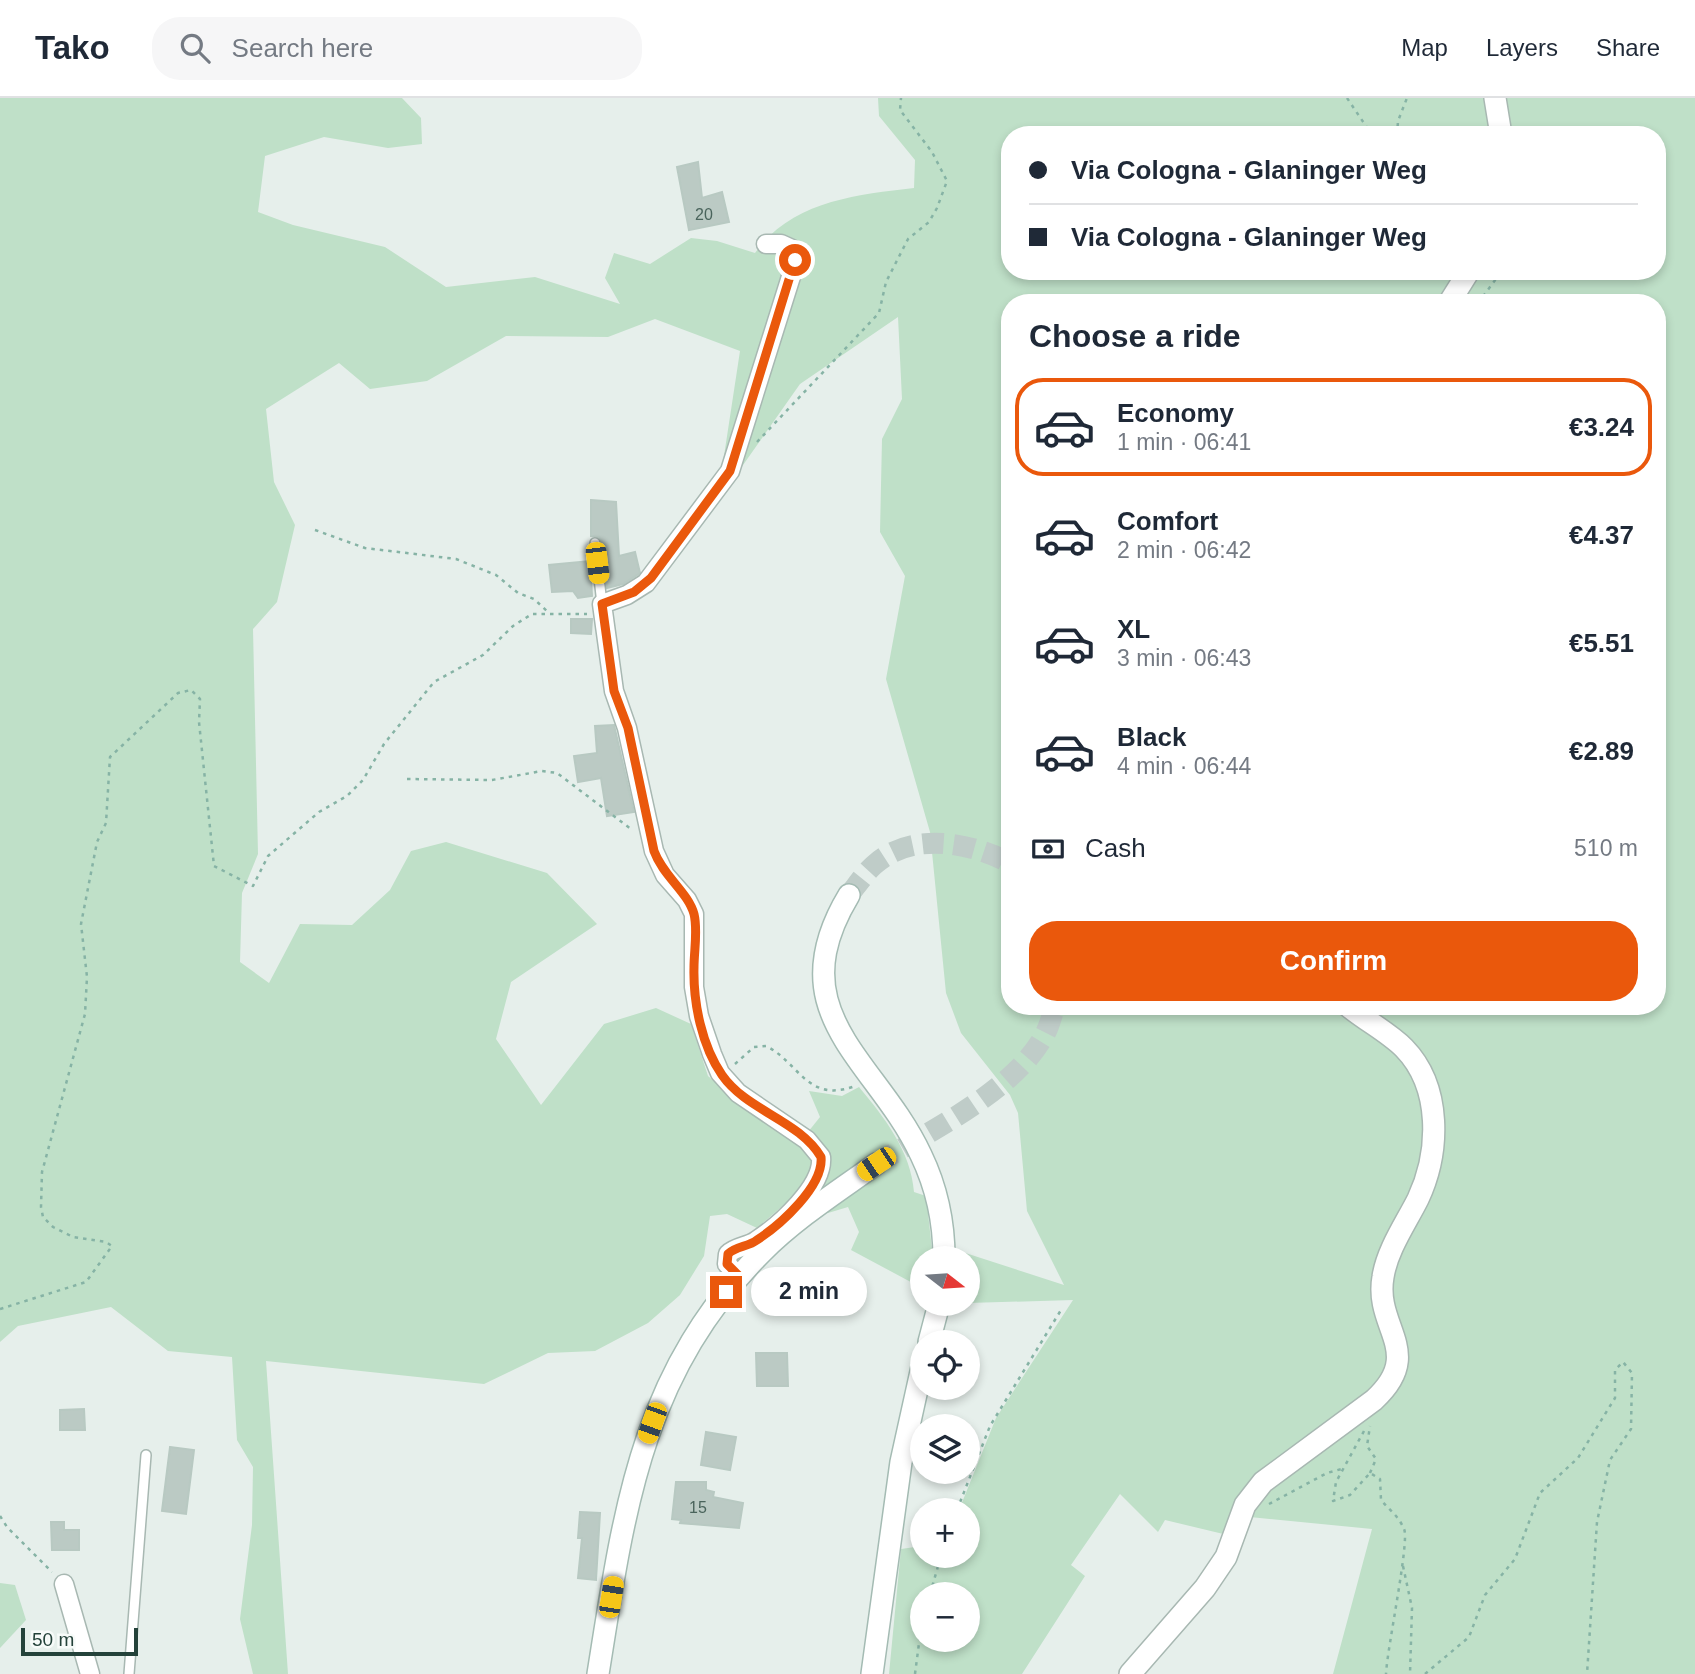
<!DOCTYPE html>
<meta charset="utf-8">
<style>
:root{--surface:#fff;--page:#f6f6f7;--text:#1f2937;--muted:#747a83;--line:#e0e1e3;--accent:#ea580c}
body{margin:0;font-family:Helvetica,sans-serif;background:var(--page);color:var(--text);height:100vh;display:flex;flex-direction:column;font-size:26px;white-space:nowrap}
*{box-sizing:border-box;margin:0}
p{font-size:23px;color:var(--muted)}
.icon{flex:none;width:38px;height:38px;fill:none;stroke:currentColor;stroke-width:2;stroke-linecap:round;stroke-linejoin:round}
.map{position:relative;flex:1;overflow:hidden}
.sheet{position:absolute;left:1001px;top:196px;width:665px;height:721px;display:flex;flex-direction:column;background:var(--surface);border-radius:28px;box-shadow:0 4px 10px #0003}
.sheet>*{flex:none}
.hud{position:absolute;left:1001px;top:28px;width:665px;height:154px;border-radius:28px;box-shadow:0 4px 10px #0003;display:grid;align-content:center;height:154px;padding:0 28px;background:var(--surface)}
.needle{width:46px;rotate:107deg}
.tools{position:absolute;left:910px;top:1148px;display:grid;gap:14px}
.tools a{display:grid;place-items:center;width:70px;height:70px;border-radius:50%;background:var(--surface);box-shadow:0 4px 10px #0003;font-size:35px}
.scale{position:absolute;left:21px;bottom:18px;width:117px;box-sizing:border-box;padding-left:7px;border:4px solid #24423a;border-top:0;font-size:19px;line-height:24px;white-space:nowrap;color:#24423a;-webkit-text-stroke:5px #f7fbf9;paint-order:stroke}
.end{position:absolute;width:32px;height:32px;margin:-16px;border:9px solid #ea580c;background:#fff;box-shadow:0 0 0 4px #fff}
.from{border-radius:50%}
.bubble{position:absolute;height:49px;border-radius:24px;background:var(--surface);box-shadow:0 4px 10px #0003;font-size:23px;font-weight:600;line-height:49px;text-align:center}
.car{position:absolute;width:21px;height:42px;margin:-21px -10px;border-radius:9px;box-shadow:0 0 5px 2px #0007;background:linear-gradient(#f5c518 24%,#345 0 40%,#f5c518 0 76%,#345 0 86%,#f5c518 0)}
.hud b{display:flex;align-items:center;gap:24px;height:66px;font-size:26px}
.hud b+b{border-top:2px solid var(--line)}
.hud i{width:18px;height:18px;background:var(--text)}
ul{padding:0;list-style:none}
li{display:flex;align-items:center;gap:21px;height:98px;margin:0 14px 10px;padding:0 14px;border:4px solid transparent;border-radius:28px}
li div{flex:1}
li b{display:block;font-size:26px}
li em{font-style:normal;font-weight:600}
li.current{border-color:var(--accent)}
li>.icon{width:63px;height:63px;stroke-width:1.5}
h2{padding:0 28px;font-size:32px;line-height:84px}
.pay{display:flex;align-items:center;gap:18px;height:77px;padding:0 28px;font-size:26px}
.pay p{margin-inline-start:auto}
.button{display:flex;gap:14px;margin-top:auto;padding:14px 28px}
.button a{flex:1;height:80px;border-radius:28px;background:var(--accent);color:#fff;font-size:28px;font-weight:600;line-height:80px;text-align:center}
header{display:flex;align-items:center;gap:42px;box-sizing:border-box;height:98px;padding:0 35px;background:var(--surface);border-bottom:2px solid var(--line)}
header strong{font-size:33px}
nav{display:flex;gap:38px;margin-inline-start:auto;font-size:24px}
.search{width:490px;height:63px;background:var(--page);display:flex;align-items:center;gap:18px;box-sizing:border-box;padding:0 24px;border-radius:28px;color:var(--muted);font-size:26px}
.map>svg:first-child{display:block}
.green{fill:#bfe0c8;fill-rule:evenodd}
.building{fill:#bbcac4;stroke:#b8c9c2;stroke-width:2}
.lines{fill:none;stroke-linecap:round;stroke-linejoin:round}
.secondary-tunnel{stroke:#bfccc8;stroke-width:21;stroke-dasharray:21 10;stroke-linecap:butt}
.service-casing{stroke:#a8b8b2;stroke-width:12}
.minor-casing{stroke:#a8b8b2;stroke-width:21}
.tertiary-casing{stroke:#a8b8b2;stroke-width:24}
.secondary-casing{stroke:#a4bbb3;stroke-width:24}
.path{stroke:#86b3a5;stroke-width:2.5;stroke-dasharray:3.5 5;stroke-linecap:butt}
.service{stroke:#fff;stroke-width:9}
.minor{stroke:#fff;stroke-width:18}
.tertiary{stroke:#fff;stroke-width:21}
.secondary{stroke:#fff;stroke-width:21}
.route{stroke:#ea580c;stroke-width:9}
.labels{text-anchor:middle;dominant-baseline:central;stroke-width:5;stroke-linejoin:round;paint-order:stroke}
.number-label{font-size:16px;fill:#4a645c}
</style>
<header>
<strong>Tako</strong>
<div class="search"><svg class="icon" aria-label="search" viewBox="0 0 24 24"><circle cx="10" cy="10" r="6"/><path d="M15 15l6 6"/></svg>Search here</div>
<nav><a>Map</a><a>Layers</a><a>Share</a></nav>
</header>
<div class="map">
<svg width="1695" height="1576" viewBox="0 0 1695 1576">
<rect width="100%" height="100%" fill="#e6efeb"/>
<g class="green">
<path d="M0 0H402L421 20 422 46 388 50 324 39 265 58 258 114 293 127 385 149 446 189 535 179 620 206 605 180 614 155 650 166 691 140 717 143 755 155C792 103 855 97 914 90L915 62 879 18 878 0H1695V1576H1333L1372 1431 1250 1419 1240 1440 1165 1422 1158 1434 1120 1396 1071 1467 1085 1478 1022 1576H889L901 1451 922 1448V1458H968V1412H959L996 1320 1073 1202 968 1205V1160H952L953 1151 1064 1187 1027 1113 1018 1015 1010 997 961 935 946 895 930 734 886 581 905 478 880 434 882 341 902 301 898 219 800 286 736 377 722 371 740 253 655 221 608 239 506 238 427 283 370 291 339 265 266 311 274 384 295 427 277 504 253 531 258 756 242 795 240 864 269 885 300 826 352 827 390 792 411 753 446 744 547 775 597 826 511 884 496 941 541 1007 604 926 656 910 691 926 708 978 749 1014 800 1044 820 1019 809 993 842 998 859 989C884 1019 911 1053 914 1094L926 1098 933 1160H922V1190L851 1152 859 1134 848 1109 828 1115 795 1097 757 1130 727 1116 710 1118 704 1158 680 1197 648 1225 595 1253 548 1255 484 1286 266 1263 288 1576H253L240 1521 252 1427 253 1369 237 1342 232 1259 168 1253 111 1209 18 1228 0 1244ZM1010 37H1657V173H1010ZM1010 205H1657V908H1010ZM922 1496H968V1542H922Z"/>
<polygon points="0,1485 15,1487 26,1522 0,1550"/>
</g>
<g class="building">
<polygon points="698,64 702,100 722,94 729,124 689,132 677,69"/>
<polygon points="591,402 616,404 619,458 635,454 640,475 623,486 607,490 602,444 599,439 591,438"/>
<polygon points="590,463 592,498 578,500 573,493 552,494 549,467"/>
<polygon points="571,521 592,521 591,536 571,535"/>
<polygon points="614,627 634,714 607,718 601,680 578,684 574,658 597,655 595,628"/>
<polygon points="756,1255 787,1255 788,1288 757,1288"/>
<polygon points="84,1311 85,1332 60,1332 60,1312"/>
<polygon points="706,1334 736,1339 730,1372 701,1367"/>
<polygon points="170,1349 194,1352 186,1416 162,1413"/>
<polygon points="676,1384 706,1384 706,1392 714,1394 713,1399 743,1405 739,1430 680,1425 681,1422 672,1421"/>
<polygon points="580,1414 600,1415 596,1482 578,1480 582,1440 578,1440"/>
<polygon points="51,1424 64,1424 64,1432 79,1432 79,1452 52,1452"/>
</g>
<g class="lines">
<g class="secondary-tunnel">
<path d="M849 797C857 787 865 775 874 767 911 733 970 744 1010 765"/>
<path d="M876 1066C929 1033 1017 992 1046 934 1050 926 1052 917 1055 908"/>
</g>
<defs>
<g id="service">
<polyline points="595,445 602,506"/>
<polyline points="129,1576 146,1357"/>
</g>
<g id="minor">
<path d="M739 1178 727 1166 728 1156C736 1148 748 1149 757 1142 780 1127 824 1088 821 1059L807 1042 738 995 720 975 712 956 699 918 694 889V816L687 802 665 777 654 753 627 630 614 593 602 506 627 497 646 485 730 373 794 169 792 151 781 146H766"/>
<polyline points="64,1486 90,1576"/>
</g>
<g id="tertiary">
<polyline points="1495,0 1501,37"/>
<polyline points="1449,205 1469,173"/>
<path d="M1130 1576 1205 1490 1226 1459 1245 1407 1263 1384 1374 1302C1426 1254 1374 1230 1383 1179 1387 1152 1406 1125 1418 1101 1440 1054 1442 989 1404 950 1388 934 1366 923 1348 908"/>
</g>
<g id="secondary">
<path d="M849 797C777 916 876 961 921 1057 936 1088 944 1125 944 1160"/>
<polyline points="929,1244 939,1206"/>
<path d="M598 1576C624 1414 640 1276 762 1154 796 1120 837 1094 876 1066"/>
<polyline points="872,1576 901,1364 922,1269"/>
</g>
</defs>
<use href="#service" class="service-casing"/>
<use href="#minor" class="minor-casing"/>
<use href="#tertiary" class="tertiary-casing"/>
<use href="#secondary" class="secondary-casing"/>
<g class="path">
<polyline points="1347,0 1372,37"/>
<polyline points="1397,37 1398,23 1407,0"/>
<polyline points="1478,205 1502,173"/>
<polyline points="757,344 879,215 886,184 908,141 929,124 937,110 947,83 932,54 900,12 901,0"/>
<polyline points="315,432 365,450 456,461 496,477 518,495 534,501 548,514"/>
<polyline points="407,681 492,682 542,673 557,675 631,731"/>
<path d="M735 966 754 949 766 948C799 964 807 1006 855 988"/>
<polyline points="0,1211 86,1184 112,1148 106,1144 73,1139 53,1129 43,1119 41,1109 42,1074 85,916 87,879 81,826 97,744 106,725 110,659 178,595 191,592 200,601 199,624 214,768 253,788 268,758 319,714 347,698 363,682 384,646 434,584 483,557 513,528 532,516 587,516"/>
<path d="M1364 1333 1336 1384 1333 1403 1350 1397 1370 1375 1380 1381 1381 1402C1390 1413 1398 1417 1404 1431 1410 1442 1387 1551 1386 1576"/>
<polyline points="1370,1375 1376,1361 1367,1348 1370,1328"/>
<polyline points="1269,1406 1327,1375 1345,1370"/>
<polyline points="957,1412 990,1328 1061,1212"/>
<polyline points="0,1418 7,1429 52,1474"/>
<polyline points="1403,1468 1412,1510 1410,1576"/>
<polyline points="930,1496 941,1458"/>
<polyline points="915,1576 922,1522"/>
<polyline points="1425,1576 1469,1539 1485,1497 1515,1461 1540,1395 1578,1360 1615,1300 1615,1272 1623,1264 1632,1275 1631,1331 1610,1362 1597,1424 1587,1576"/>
</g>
<use href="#service" class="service"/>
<use href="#minor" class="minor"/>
<use href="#tertiary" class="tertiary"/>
<use href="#secondary" class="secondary"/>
</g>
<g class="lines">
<path class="route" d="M726 1194 739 1178 727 1166 728 1156C736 1148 748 1149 757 1142 780 1127 824 1088 821 1059 799 1022 747 1013 722 977 702 948 693 905 694 869 694 853 698 832 694 816 688 794 663 778 654 753L628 630 614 593 602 506 634 494 651 480 730 373 795 162"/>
</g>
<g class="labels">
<g class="number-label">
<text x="704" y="116">20</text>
<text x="698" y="1409">15</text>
</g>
</g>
</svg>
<div class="tools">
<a><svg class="needle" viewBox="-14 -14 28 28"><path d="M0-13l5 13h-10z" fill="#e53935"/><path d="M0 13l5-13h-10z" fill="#747a83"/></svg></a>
<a><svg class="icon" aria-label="locate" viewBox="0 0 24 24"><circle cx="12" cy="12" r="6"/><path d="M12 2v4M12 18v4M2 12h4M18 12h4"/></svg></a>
<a><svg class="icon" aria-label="layers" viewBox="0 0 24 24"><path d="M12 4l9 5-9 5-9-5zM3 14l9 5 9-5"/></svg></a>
<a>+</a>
<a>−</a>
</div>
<div class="scale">50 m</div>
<i class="end from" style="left:795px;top:162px"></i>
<i class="end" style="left:726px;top:1194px"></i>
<div class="bubble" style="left:751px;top:1169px;width:116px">2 min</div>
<i class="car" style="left:597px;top:465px;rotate:173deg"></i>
<i class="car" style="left:876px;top:1066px;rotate:236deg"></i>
<i class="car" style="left:652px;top:1325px;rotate:200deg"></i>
<i class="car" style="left:611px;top:1499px;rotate:9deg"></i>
<div class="hud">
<b><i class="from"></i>Via Cologna - Glaninger Weg</b>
<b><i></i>Via Cologna - Glaninger Weg</b>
</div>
<section class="sheet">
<h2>Choose a ride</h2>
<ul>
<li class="current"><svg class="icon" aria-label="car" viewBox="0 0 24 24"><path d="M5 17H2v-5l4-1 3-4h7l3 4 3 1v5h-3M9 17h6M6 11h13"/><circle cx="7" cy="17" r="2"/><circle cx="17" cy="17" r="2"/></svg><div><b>Economy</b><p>1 min · 06:41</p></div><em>€3.24</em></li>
<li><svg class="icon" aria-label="car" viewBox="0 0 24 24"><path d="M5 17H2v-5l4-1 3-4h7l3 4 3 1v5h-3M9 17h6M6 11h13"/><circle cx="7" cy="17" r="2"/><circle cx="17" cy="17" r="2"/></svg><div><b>Comfort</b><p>2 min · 06:42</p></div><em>€4.37</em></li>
<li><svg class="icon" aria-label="car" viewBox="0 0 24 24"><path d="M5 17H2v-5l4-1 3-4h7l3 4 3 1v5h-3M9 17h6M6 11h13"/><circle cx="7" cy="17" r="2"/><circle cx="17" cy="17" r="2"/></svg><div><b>XL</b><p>3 min · 06:43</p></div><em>€5.51</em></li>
<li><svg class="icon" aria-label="car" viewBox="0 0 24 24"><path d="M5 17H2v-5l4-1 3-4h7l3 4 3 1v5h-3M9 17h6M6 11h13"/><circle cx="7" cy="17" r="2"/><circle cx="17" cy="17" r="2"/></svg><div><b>Black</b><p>4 min · 06:44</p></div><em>€2.89</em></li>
</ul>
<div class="pay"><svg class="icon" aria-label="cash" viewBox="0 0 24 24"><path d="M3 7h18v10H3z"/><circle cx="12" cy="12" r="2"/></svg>Cash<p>510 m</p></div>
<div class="button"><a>Confirm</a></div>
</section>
</div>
